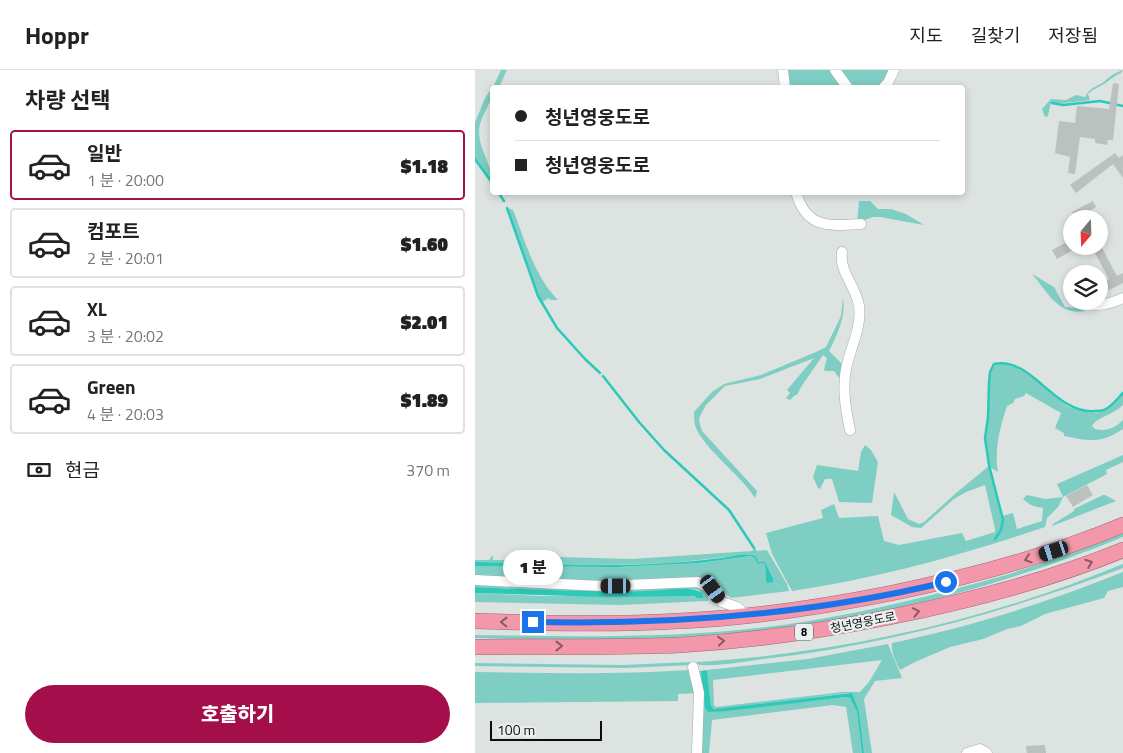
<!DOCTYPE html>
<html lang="ko">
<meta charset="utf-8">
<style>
:root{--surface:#fff;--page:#f6f6f6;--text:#222;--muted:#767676;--line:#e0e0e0;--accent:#a40f4b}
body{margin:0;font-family:"Titillium Web","Noto Sans KR",sans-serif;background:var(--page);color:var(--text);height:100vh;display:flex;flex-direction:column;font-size:19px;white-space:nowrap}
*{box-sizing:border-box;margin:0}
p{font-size:16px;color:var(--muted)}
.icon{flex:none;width:28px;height:28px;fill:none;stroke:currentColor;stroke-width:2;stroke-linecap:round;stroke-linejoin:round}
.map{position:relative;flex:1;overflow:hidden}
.drawer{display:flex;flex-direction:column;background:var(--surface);width:475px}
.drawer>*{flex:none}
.guide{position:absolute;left:15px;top:15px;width:475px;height:110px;border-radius:5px;box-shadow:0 2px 8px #0003;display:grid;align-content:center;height:110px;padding:0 25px;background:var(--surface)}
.needle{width:32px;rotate:199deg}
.tools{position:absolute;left:588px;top:140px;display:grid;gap:10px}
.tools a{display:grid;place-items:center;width:45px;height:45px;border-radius:50%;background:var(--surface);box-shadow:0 2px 8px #0003;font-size:25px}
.scale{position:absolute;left:15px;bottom:12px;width:112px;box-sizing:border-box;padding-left:5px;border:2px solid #0c0e0e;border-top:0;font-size:14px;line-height:18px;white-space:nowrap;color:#0c0e0e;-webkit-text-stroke:4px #e9f0ef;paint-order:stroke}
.end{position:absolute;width:22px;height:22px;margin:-11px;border:6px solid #1a73e8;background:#fff;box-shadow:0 0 0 2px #fff}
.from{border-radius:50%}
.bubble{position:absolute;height:35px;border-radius:18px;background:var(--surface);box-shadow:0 2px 8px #0003;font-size:16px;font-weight:800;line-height:35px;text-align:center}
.car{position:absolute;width:15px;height:30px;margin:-15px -8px;border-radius:6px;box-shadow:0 0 4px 1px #0007;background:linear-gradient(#222 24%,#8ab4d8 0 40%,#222 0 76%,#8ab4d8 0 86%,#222 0)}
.guide b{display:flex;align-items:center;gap:18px;height:48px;font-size:19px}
.guide b+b{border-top:1px solid var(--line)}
.guide i{width:12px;height:12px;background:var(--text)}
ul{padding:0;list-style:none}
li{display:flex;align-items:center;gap:15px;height:70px;margin:0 10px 8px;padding:0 15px;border:2px solid var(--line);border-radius:5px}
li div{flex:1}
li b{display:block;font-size:19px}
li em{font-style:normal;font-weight:800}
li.on{border-color:var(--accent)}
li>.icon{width:45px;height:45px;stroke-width:1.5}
h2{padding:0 25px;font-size:22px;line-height:60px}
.pay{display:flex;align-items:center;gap:12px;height:55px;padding:0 25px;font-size:19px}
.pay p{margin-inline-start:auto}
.primary-button{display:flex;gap:10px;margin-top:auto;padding:10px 25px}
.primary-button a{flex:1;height:58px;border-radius:30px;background:var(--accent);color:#fff;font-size:20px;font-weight:800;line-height:58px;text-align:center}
header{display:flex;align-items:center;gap:30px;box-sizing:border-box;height:70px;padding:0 25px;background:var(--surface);border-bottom:1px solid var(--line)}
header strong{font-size:24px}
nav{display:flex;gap:28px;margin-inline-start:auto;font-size:18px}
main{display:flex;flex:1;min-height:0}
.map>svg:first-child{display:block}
.green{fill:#7fcec3;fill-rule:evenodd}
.water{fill:#2cc9b9}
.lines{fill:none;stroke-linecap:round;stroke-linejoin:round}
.stream{stroke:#2cc9b9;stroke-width:2.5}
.building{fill:#bac1bf}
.minor-casing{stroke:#a6acab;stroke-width:11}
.highway-casing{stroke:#a26774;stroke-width:16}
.minor{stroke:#fff;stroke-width:10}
.highway{stroke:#f397ab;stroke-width:15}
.oneway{stroke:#8b5964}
.route{stroke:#1a73e8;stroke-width:6}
.labels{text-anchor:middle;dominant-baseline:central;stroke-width:4.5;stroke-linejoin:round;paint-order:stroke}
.shield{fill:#e9f0ef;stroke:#4e5252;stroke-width:1}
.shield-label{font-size:11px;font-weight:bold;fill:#0c0e0e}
.street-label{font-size:12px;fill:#0c0e0e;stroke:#e9f0ef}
</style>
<header>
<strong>Hoppr</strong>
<nav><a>지도</a><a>길찾기</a><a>저장됨</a></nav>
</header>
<main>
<section class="drawer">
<h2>차량 선택</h2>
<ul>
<li class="on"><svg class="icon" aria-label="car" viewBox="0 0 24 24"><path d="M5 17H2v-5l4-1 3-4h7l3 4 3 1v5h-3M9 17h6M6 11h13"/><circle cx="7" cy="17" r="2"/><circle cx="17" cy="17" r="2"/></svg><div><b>일반</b><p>1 분 · 20:00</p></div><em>$1.18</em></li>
<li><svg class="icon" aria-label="car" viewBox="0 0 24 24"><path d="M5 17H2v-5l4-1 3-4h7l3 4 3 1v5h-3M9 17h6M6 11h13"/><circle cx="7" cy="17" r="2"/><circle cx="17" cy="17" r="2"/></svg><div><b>컴포트</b><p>2 분 · 20:01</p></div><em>$1.60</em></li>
<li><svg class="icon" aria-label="car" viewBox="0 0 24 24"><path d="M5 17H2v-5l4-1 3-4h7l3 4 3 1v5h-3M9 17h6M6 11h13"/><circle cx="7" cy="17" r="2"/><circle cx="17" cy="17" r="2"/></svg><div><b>XL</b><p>3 분 · 20:02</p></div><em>$2.01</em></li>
<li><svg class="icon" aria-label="car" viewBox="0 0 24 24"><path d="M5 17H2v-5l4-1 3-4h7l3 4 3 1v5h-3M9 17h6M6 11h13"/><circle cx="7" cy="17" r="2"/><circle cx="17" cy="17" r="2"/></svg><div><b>Green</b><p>4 분 · 20:03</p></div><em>$1.89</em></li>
</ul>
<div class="pay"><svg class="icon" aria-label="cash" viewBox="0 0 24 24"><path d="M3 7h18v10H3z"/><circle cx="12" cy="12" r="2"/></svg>현금<p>370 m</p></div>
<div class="primary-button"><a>호출하기</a></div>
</section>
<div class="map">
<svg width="648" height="683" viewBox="0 0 648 683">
<rect width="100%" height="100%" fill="#dce3e1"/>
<g class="green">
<path d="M26 0H32L24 17 18 18C18 33 5 45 4 61 4 81 18 95 17 113L0 88V53L9 30 20 13Z"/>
<polygon points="309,0 358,0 370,17 312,17"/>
<polygon points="360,0 419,0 407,18 374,17"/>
<path d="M648 0 646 3C640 6 637 8 632 12 625 17 619 18 613 24L615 30 582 34 576 32 573 46 570 47 567 39 576 29 591 30 601 25 610 27C617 15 621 18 630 11 636 5 640 3 648 0Z"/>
<polygon points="384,131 395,131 403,139 416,139 431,144 449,155 405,147 398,147 382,153"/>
<path d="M33 138 38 140C50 170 59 206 83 230H75L74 228 67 232 63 226Z"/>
<path d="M557 204 579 217 590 237 604 238 607 236 610 241C583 246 572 221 557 204Z"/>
<path d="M368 228C371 247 362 265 354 281L370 297 365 309 359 301H350L349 299 352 288 348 285 326 317 322 325H320L315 330 311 328 315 323 312 320 339 288 285 309 250 316 231 335 225 346 224 351 227 361 282 421 280 428C265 404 232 382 221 358 219 353 219 348 219 342L237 322 249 314 286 305 341 282 351 277 366 246Z"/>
<path d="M529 294C553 299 573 321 592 336 604 341 622 347 634 338 639 334 643 328 648 323V335C638 345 622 347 617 356L620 359C631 362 640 358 648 350V359C625 374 615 371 589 366V363L580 358 586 343 551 323 549 326 540 329 538 333 532 336C525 357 519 380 523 402L515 397 510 368 513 347 514 313 516 302 520 295Z"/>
<polygon points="390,375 396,380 403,392 397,433 364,432 357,409 350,409 345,419 343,418 338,407 342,395 383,401 386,382"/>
<path d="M648 385V392L631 400 632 404 588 427 583 437 572 448 570 457C487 485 404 508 317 521L297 484 291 463 348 448 346 440 359 434 364 448 403 446 409 471 424 475 487 463 491 471 520 462V459L510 415 491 422 479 429 446 458 437 457 416 445 419 422 433 449 444 454 449 452 481 423 514 396 527 451 526 460 521 469C526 461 530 456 527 446L538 443 542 459 567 451 568 438C560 437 554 435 548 429L552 425 570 429 588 427 582 414Z"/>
<polygon points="628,425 630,425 641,431 577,456 578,454 599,441 599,439"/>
<path d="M648 462V467C513 522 368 558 223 567 149 572 74 570 0 568V565C110 567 219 569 328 552 397 541 464 524 531 505 570 493 609 477 648 462Z"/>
<path d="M280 478 282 481 292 480 312 514 314 521 256 528 236 512 225 508 155 511 96 510 0 506V496L143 497 224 493 277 486 280 488 282 494 289 493 292 503V512H298V508L290 492H283L281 486 277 485C250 486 222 491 194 493 129 496 65 495 0 492V490H14L18 485V490H79L82 487 157 489 277 481Z"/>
<path d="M648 494V498C528 543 416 574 289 589 273 591 234 598 221 594L222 592C368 583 513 550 648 494Z"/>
<path d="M648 502V517L633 521 629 528 570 544 546 556 532 559 508 569 475 577 440 592 425 600C421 592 416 582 417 573 498 556 571 533 648 502Z"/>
<polygon points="0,514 223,517 230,522 233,528 233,531 145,535 0,532 0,523 66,526 214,526 229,527 224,520 216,519 178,521 88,521 0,517"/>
<path d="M413 574 427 608 400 611 389 629 397 683H389L384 642 374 623 242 639 237 638 236 636 232 600 333 589ZM407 590 394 612 385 622H368L241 637 239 635 238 610Z"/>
<polygon points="217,592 218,595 150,598 0,596 0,593 147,595"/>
<path d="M213 600 216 601 223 623 203 624V631L0 633V602C71 603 142 605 213 600Z"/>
<polygon points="222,601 226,601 233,642 371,627 375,628 382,642 387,683 378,683 371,637 358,635 237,650 234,683 225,683"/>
</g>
<g class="water">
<path d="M265 485H277L281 486 283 492H290L298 508V512L292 513C290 506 292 501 289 493L282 494 280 488 276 486 224 493 143 497 0 496V492C88 494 178 500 265 485Z"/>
<path d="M0 517C58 520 116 522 174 521 188 521 216 515 227 523L229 528H222L219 526H214L128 527 0 523Z"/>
<polygon points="232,600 236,636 239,639 377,623 384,642 389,683 387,683 382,642 375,628 371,627 252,641 233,642 230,638 226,601"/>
</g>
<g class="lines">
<g class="stream">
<polyline points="577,33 588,35 625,31 648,36"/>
<polyline points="0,89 18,114"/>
<polyline points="23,122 29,131"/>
<polyline points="32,138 63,226 82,258 110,289 125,303"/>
<polyline points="128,306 164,352 189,380 254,440 279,478"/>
<path d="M520 469 526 460 528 450 514 395 510 368 513 347 514 313 515 302 519 294C557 286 580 345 620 341 624 341 628 341 631 339 638 335 643 328 648 323"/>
</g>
</g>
<g class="building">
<polygon points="638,13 644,14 638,70 633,70 632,75 620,73 620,69 605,67 600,104 593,103 595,87 580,83 584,51 600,53 602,36 634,39"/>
<polygon points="640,83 644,88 648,85 648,108 638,94 601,123 595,115"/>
<polygon points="618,131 621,137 608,145 610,149 601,149 597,142"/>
<polygon points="596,170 596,176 605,176 582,189 577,180"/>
<polygon points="616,176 626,176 642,206 648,203 648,213 624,225 624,215 634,209"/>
<polygon points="612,415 618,425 598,437 591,426"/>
<polygon points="570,675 571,683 552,683 551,676"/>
</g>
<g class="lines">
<defs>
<g id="minor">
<polyline points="308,0 310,18"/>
<polyline points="360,0 373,18"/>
<polyline points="408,18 413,13 419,0"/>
<path d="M321 122C331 159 354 156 386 154"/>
<path d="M367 182C364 202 381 216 384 236 387 258 375 278 371 299 367 319 371 341 375 360"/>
<path d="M608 232C621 239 637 233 648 228"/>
<polyline points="0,510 127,516 223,512 237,519 247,532 262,537 272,546"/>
<polyline points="218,597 224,623 222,683"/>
<polyline points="492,683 505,679 512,683"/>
</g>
<g id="highway">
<path d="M0 551C68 553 136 555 204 551 275 548 347 537 417 523 495 507 574 486 648 455"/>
<path d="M0 577C68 576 137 578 205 575 275 571 346 561 415 547 494 531 573 511 648 480"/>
</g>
</defs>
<use href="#minor" class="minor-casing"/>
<use href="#highway" class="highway-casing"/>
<use href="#minor" class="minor"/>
<use href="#highway" class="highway"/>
</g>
<defs><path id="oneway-chevron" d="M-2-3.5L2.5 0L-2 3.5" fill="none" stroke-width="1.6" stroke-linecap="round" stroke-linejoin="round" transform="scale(1.25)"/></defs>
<g class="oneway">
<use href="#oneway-chevron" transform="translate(553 489) rotate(162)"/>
<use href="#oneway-chevron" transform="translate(614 493) rotate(-20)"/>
<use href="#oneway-chevron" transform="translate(441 542) rotate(-11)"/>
<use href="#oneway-chevron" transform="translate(29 552) rotate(-179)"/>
<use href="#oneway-chevron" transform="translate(246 571) rotate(-5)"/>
<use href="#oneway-chevron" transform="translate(84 576)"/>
</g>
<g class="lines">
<path class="route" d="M58 552C198 555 335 545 471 512"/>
</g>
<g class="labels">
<rect class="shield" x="320" y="553.5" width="18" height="17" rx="4"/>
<g class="shield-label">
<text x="329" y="562">8</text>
</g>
<g class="street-label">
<text transform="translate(388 552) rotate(-11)">청년영웅도로</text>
</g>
</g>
</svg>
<div class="tools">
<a><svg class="needle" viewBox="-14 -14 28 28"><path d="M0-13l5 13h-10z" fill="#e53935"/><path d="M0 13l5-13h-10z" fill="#767676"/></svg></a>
<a><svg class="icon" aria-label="layers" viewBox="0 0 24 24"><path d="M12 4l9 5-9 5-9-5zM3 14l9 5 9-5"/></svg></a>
</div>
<div class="scale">100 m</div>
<i class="end from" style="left:471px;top:512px"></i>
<i class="end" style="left:58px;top:552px"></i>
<div class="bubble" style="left:28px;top:480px;width:60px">1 분</div>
<i class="car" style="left:579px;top:481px;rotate:252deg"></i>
<i class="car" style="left:141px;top:516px;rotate:270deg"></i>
<i class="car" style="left:238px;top:519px;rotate:144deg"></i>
<div class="guide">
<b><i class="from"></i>청년영웅도로</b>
<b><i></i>청년영웅도로</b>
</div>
</div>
</main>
